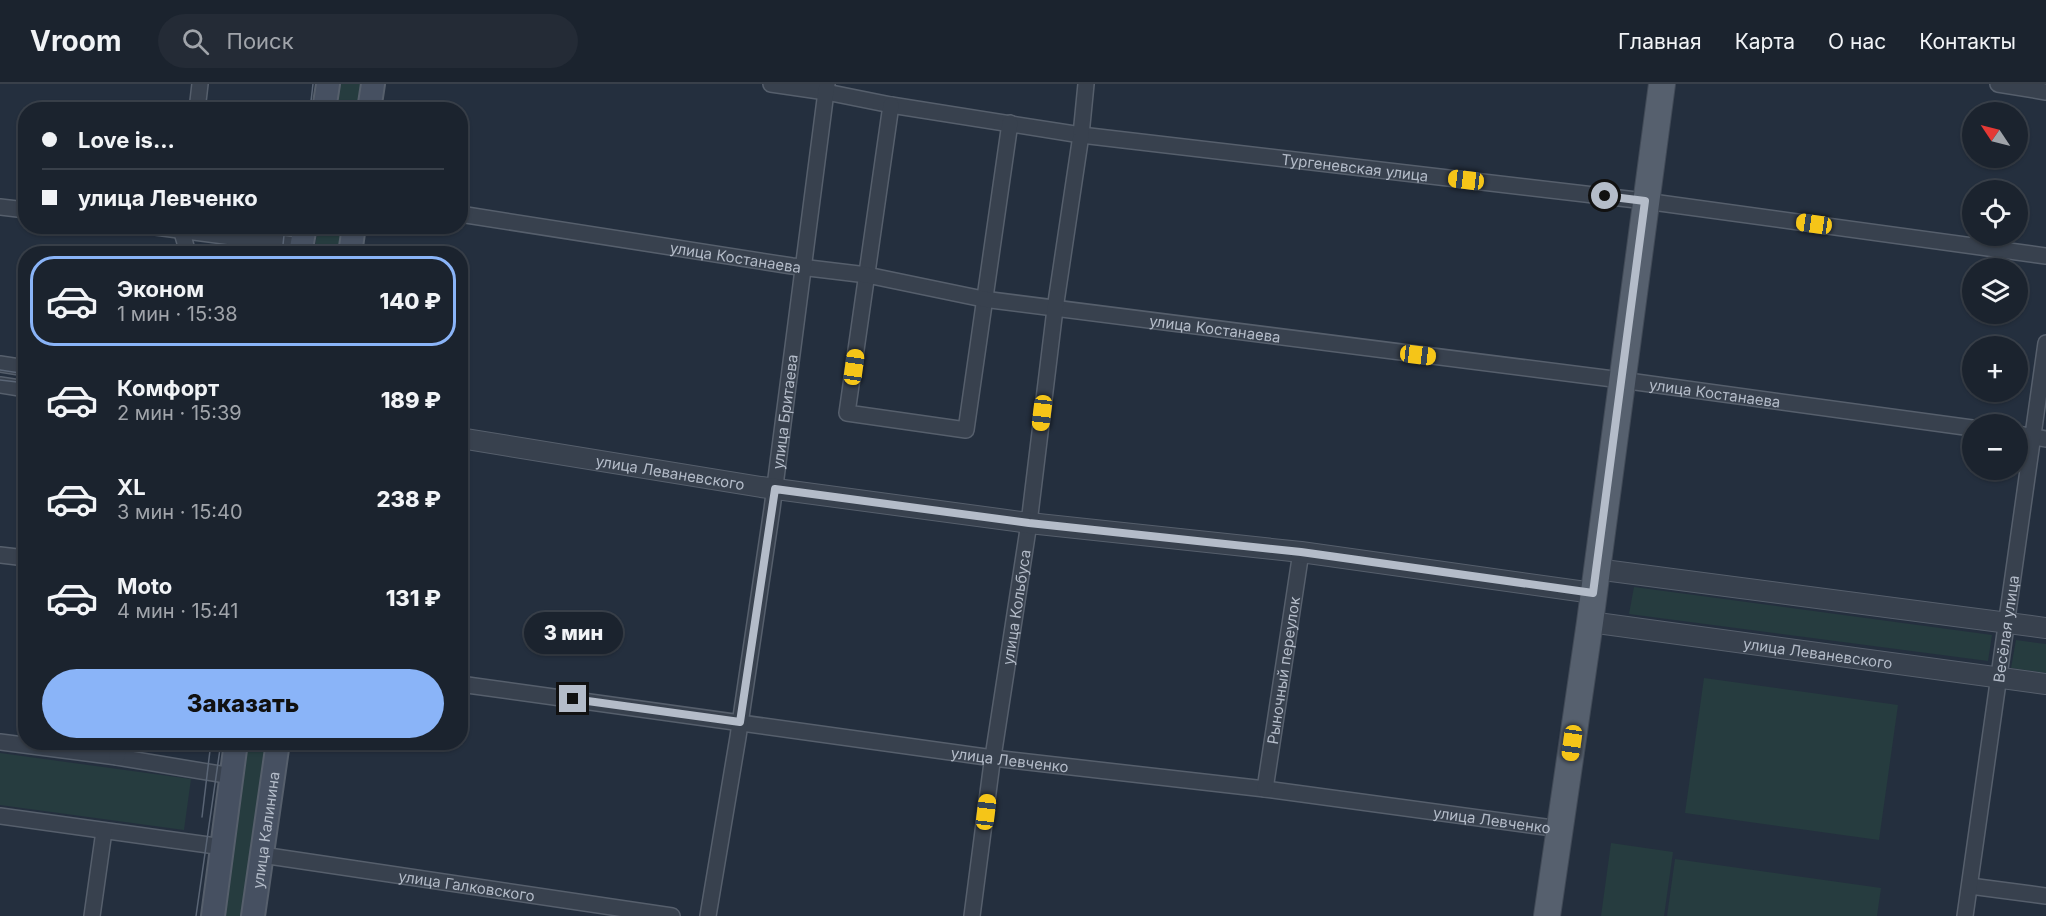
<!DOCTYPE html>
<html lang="ru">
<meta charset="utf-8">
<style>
:root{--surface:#1b232e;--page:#242b36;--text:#f1f3f6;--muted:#a0a4aa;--line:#39404a;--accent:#8ab4f8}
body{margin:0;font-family:Inter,sans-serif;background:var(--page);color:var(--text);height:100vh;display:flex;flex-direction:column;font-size:22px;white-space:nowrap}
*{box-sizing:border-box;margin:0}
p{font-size:20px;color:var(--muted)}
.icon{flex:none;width:33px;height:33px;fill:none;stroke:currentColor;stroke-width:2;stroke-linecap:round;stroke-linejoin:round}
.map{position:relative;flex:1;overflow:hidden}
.panel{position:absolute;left:18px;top:162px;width:450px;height:504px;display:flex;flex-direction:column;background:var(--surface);border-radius:24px;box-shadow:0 2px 4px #0004,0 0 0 2px var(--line)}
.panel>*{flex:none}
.hud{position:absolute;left:18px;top:18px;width:450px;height:132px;border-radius:24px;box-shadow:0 2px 4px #0004,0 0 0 2px var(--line);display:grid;align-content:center;height:132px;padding:0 24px;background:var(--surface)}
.needle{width:39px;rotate:305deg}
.tools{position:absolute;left:1962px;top:18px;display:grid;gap:12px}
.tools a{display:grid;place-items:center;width:66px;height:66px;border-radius:50%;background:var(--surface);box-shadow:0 2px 4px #0004,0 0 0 2px var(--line);font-size:30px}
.end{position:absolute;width:27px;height:27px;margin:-14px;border:8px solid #b4bcc9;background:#111;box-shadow:0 0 0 3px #111}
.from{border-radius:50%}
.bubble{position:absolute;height:42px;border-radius:21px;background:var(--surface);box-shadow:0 2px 4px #0004,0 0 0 2px var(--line);font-size:20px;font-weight:800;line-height:42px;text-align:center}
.car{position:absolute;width:18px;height:36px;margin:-18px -9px;border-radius:8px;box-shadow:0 0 4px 2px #0007;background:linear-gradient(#f5c518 24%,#345 0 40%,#f5c518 0 76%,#345 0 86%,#f5c518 0)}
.hud b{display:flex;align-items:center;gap:21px;height:57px;font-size:22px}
.hud b+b{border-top:2px solid var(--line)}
.hud i{width:15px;height:15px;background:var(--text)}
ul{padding:10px 0 0;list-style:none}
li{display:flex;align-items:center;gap:18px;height:90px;margin:0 12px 9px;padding:0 12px;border:3px solid transparent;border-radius:24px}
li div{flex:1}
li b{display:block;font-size:22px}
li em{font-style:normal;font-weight:800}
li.on{border-color:var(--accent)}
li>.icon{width:54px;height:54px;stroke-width:1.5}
.button{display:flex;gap:12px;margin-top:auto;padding:12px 24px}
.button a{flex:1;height:69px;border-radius:36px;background:var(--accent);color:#111;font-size:24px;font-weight:800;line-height:69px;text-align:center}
header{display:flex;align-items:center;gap:36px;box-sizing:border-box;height:84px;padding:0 30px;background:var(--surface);border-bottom:2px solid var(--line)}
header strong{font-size:28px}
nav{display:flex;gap:33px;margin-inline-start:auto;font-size:21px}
.search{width:420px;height:54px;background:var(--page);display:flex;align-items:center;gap:15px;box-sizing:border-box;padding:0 21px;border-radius:33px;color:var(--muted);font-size:22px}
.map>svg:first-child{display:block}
.green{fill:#263c3f}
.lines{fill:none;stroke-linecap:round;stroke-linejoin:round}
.minor-casing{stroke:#565f6c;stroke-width:18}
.tertiary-casing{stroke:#565f6c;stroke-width:22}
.secondary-casing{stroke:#565f6c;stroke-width:26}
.primary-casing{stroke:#414a57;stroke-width:28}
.minor{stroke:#38414e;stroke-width:15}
.tertiary{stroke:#38414e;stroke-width:20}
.secondary{stroke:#465061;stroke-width:22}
.primary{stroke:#56606e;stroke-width:26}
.tram{stroke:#5a6575;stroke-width:1.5}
.route{stroke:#b4bcc9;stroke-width:8}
.labels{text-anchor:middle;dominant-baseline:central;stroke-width:4.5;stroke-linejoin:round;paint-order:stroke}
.street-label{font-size:15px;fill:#b4bcc9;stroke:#1d2633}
</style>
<header>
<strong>Vroom</strong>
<div class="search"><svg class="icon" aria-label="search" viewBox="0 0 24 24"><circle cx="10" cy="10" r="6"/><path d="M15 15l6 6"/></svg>Поиск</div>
<nav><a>Главная</a><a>Карта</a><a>О нас</a><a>Контакты</a></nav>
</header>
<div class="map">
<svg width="2046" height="832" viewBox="0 0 2046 832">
<rect width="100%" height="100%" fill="#242f3e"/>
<g class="green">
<polygon points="339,0 362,0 359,25 335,26"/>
<polygon points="318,143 343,143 340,169 314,170"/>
<polygon points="1634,503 1992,551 1988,577 1629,530"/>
<polygon points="2016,556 2046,560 2046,589 2011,584"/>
<polygon points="1704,594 1898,621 1879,756 1685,729"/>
<polygon points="246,659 271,659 246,832 222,832"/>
<polygon points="0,669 191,695 184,746 0,721"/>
<polygon points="1611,759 1673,768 1664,832 1601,832"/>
<polygon points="1675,775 1881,804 1877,832 1667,832"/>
</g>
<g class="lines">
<defs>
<g id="minor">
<path id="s1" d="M771 0 826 8 891 21 1081 51 1645 117 2046 172"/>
<polyline points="1998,0 2046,8"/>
<polyline points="891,21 847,329 966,346 1010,39"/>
<polyline points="197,26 200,0"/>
<polyline points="0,123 26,126"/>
<path id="s2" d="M460 130 792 182 867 191 983 215 1621 296 1972 344"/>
<polyline points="148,142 301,162"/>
<path d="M182 142C180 152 188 158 186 170"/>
<polyline points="0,280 26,284"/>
<polyline points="0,301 26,305"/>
<polyline points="2018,350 2046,355"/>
<polyline points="0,471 26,474"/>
<path id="s3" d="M460 600 993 674 1265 705 1560 745"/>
<polyline points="0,658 117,673 232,692"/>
<polyline points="117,673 119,658"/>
<path id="s4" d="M1265 705 1301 468"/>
<polyline points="0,732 223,763"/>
<path id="s5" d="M262 771 672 832"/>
<polyline points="1970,802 2046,812"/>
<polyline points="92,832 104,747"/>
<path id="s6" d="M708 832 738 653 772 425 827 0"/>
<path id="s7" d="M972 832 991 686 1029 439 1055 225 1081 51 1086 0"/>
<path id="s8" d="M1965 832 2046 259"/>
</g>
<g id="tertiary">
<path id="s9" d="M460 354 761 403 1029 439 1301 468 1593 509"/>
<polyline points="1596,485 2046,544"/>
<path id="s10" d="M1590 538 2046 600"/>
</g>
<g id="secondary">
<polyline points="324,26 328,0"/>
<polyline points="369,26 373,0"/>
<polyline points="300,170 305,142"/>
<polyline points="350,170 354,142"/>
<polyline points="213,832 236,658"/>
<path id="s11" d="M253 832 278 658"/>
</g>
<polyline id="primary" points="1547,832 1590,538 1662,0"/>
</defs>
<use href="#minor" class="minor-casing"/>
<use href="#tertiary" class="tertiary-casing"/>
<use href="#secondary" class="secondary-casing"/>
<use href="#primary" class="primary-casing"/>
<use href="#minor" class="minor"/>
<use href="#tertiary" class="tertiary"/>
<use href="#secondary" class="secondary"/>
<use href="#primary" class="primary"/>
<g class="tram">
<polyline points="310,26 313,0"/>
<polyline points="282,170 285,142"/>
<polyline points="0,286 26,290"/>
<polyline points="0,296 26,299"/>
<polyline points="202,733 211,658"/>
<polyline points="196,832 221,658"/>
</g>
</g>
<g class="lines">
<polyline class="route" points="573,615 740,638 775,405 1029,439 1301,468 1593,509 1645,117 1605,112"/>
</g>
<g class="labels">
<g class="street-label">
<text stroke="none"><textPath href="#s1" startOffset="590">Тургеневская улица</textPath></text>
<text stroke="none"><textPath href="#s2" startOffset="279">улица Костанаева</textPath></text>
<text stroke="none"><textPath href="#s2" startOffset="764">улица Костанаева</textPath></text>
<text stroke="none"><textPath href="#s2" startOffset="1268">улица Костанаева</textPath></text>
<text stroke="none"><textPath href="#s6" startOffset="510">улица Бритаева</textPath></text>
<text stroke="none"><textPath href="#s9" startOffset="213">улица Леваневского</textPath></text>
<text stroke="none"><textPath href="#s7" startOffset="312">улица Кольбуса</textPath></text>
<text stroke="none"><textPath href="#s8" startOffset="290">Весёлая улица</textPath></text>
<text stroke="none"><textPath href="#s10" startOffset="230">улица Леваневского</textPath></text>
<text stroke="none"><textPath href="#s4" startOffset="120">Рыночный переулок</textPath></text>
<text stroke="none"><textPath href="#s3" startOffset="555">улица Левченко</textPath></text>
<text stroke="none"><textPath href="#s3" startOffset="1041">улица Левченко</textPath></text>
<text stroke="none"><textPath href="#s11" startOffset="87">улица Калинина</textPath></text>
<text stroke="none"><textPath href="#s5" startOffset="207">улица Галковского</textPath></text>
</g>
</g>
</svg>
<div class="tools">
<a><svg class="needle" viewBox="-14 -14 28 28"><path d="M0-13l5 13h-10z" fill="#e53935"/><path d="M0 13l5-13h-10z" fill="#a0a4aa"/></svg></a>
<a><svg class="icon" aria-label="locate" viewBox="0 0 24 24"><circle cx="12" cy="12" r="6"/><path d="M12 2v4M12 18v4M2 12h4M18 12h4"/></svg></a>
<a><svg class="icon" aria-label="layers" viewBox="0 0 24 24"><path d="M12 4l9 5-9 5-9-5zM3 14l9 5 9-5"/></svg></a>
<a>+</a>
<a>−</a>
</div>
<i class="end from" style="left:1605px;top:112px"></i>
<i class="end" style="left:573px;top:615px"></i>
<div class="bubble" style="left:524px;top:528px;width:99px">3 мин</div>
<i class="car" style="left:1466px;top:96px;rotate:277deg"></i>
<i class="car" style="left:1814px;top:140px;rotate:278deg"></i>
<i class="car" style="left:1418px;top:271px;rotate:97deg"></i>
<i class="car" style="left:854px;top:283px;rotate:8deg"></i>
<i class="car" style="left:1042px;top:329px;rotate:187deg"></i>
<i class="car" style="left:1572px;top:659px;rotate:188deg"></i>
<i class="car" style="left:986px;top:728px;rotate:7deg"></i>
<div class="hud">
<b><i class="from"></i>Love is...</b>
<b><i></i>улица Левченко</b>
</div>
<section class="panel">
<ul>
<li class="on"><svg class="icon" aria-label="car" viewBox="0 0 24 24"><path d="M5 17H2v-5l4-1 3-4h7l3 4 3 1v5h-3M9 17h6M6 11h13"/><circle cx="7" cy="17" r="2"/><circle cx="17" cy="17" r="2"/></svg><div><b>Эконом</b><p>1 мин · 15:38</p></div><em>140 ₽</em></li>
<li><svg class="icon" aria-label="car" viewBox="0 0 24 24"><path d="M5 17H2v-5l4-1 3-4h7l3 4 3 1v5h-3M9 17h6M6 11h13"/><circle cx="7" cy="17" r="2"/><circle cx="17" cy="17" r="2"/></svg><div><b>Комфорт</b><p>2 мин · 15:39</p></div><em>189 ₽</em></li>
<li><svg class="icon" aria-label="car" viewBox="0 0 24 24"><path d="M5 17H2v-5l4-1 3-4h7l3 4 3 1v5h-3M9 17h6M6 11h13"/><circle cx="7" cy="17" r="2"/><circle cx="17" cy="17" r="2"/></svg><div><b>XL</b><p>3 мин · 15:40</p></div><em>238 ₽</em></li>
<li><svg class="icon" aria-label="car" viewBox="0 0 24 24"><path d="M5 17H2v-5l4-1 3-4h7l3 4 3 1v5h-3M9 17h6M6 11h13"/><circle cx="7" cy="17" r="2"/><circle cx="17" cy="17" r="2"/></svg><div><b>Moto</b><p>4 мин · 15:41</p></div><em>131 ₽</em></li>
</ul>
<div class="button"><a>Заказать</a></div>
</section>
</div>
